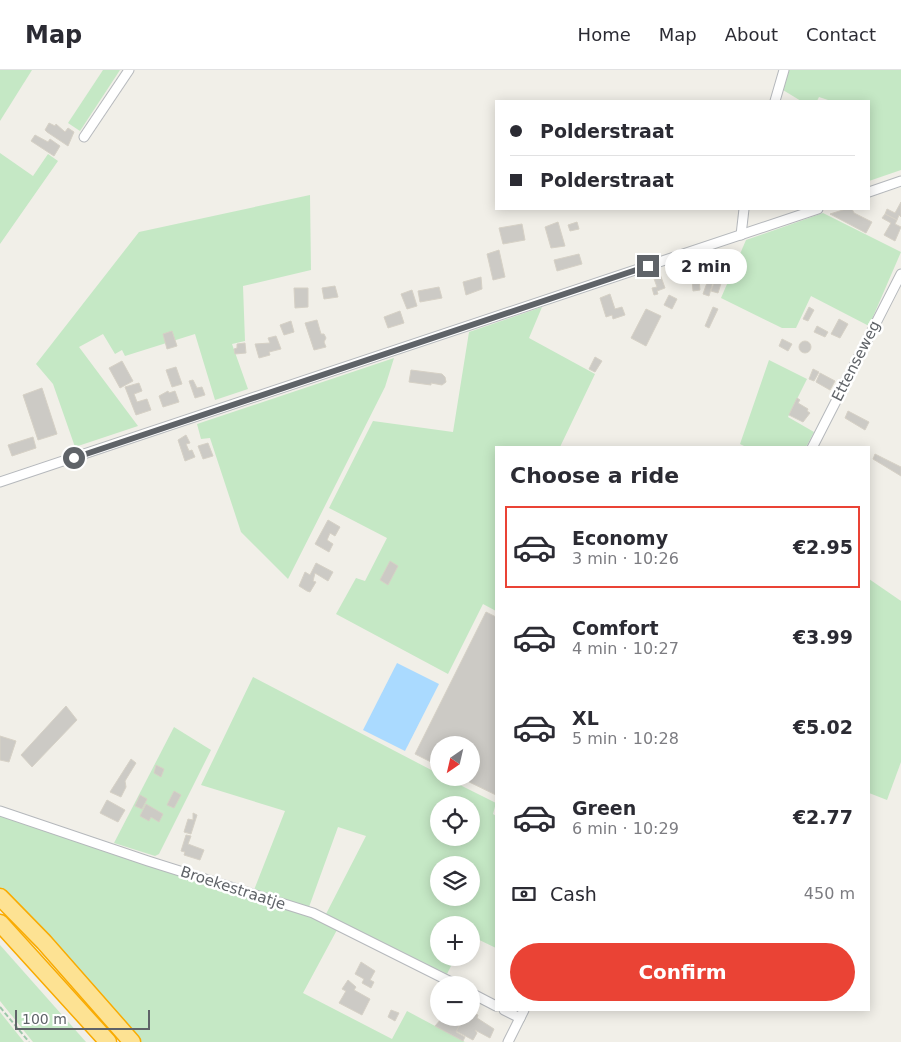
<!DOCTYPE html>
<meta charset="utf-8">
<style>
:root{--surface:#fff;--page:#f2f2f3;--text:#2b2b33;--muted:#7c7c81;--line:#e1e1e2;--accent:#ea4335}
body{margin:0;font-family:"DejaVu Sans",sans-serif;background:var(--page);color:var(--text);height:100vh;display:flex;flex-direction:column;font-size:19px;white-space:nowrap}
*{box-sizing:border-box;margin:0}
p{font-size:16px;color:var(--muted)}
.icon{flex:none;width:28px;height:28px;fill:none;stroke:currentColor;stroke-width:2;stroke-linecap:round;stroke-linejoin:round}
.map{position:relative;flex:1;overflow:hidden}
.details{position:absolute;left:495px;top:376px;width:375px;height:565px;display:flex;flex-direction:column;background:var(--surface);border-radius:0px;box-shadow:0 2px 12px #0003}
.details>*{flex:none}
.top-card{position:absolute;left:495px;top:30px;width:375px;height:110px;border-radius:0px;box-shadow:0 2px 12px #0003;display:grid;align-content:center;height:110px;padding:0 15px;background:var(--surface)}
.needle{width:32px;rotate:214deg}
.tools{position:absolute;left:430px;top:666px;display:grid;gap:10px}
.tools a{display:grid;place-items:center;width:50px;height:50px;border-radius:50%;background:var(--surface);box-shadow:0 2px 12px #0003;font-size:25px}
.scale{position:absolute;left:15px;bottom:12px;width:135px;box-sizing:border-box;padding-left:5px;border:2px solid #5f6368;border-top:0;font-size:14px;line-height:18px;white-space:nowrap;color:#5f6368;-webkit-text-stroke:4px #fff;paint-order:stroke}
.end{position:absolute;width:22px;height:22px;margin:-11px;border:6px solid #5f6368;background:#fff;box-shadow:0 0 0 2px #fff}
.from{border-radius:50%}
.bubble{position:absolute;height:35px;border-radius:18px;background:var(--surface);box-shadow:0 2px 12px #0003;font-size:16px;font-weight:700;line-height:35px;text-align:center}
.top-card b{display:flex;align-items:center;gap:18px;height:48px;font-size:19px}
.top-card b+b{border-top:1px solid var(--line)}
.top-card i{width:12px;height:12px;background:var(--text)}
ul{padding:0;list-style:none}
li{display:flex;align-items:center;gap:15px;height:82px;margin:0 10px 8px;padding:0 5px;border:2px solid transparent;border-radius:0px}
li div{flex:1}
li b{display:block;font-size:19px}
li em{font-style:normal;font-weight:700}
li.current{border-color:var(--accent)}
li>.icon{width:45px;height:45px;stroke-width:1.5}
h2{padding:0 15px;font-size:22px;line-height:60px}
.pay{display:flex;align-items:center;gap:12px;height:55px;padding:0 15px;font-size:19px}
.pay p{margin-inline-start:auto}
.primary-button{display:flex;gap:10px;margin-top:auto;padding:10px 15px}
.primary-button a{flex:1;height:58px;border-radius:30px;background:var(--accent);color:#fff;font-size:20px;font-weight:700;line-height:58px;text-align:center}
header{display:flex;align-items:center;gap:30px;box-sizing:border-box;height:70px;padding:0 25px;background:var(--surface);border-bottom:1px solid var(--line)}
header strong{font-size:24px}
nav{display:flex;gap:28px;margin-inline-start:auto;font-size:18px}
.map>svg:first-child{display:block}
.green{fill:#c5e8c5;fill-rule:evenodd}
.water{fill:#aadaff}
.building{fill:#cccac5;stroke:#d6d1c6}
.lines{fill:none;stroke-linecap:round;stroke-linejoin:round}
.street-casing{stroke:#b5b8bc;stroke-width:11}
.highway-casing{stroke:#f9ab00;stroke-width:19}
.path{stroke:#9cc7a9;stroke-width:2;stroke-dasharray:5 2.5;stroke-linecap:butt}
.street{stroke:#fff;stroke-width:9}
.highway{stroke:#fde293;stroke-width:16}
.route{stroke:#5f6368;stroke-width:6}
.labels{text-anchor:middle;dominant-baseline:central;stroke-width:5;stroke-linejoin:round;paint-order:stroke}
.street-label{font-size:15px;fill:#5f6368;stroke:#fff}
</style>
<header>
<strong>Map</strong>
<nav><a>Home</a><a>Map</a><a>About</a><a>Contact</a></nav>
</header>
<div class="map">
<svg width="901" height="972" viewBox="0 0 901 972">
<rect width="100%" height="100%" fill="#f1efe8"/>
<g class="green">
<polygon points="0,0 32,0 0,51"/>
<polygon points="103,0 120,0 80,61 68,53"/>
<polygon points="789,0 901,0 901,100 869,111 869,31 831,31 819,27 817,31 801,31 783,20"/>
<polygon points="0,83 33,106 48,84 58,91 0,174"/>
<polygon points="310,125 311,200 243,216 245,271 232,274 248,319 215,330 195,264 125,286 122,280 115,284 103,264 79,277 138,356 75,377 53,314 36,294 139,162"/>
<polygon points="823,143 901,182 869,256 811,226 796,258 782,258 721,228 746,170"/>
<polygon points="542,237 529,268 595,304 560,377 496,378 496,541 483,534 448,604 336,544 356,508 365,511 387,468 329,438 373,351 453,362 469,262"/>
<polygon points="394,288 385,317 288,509 241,462 210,368 201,369 197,354"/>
<polygon points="769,290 807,309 788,347 814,362 806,377 746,377 740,374"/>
<polygon points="869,509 901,531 901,692 887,730 869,723"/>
<path d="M253 607 439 704V708H446L496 733 493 744 496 746V878L471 866V855H439V888H455L447 904 326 844 366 766 338 757 309 837 254 820 285 741 201 715ZM439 735H471V768H439ZM439 795H471V828H439Z"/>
<polygon points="174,657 211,680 159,784 155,786 114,773"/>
<polygon points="0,744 328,853 338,858 303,923 392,969 407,941 465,972 141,972 102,927 0,818"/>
<polygon points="0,875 86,972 33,972 0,931"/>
<polygon points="0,942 24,972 0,972"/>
</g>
<polygon class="water" points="397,593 439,614 405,681 363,660"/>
<g class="building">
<polygon points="49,53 55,56 56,54 65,62 68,58 74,62 68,76 47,62 45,60"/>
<polygon points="35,65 48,72 50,69 60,76 54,86 31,71"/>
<polygon points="901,132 901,147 899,145 897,150 885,144 887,139 895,143"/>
<polygon points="846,139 852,139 854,143 872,152 866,163 830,144"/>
<polygon points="885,144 897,150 895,154 901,157 895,171 884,165 891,153 882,148"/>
<polygon points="558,152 565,176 551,178 545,157"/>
<polygon points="577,152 579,159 570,161 568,155"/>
<polygon points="522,154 525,170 503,174 499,158"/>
<polygon points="499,180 505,207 493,210 487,184"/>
<polygon points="579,184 582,194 557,201 554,190"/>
<polygon points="732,184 735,196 720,200 717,189"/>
<polygon points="710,194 714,208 709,226 703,224 708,210 707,205 698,207 696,199"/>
<polygon points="660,204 665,218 657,221 658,224 654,225 652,218 657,217 653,206"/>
<polygon points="481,207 482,219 466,225 463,212"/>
<polygon points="699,208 700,220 693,221 692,209"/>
<polygon points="716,208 722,210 718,223 711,221"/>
<polygon points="335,216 338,227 324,229 322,218"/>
<polygon points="439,217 442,228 420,232 418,221"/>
<polygon points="294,218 308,218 308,237 295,238"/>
<polygon points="412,220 417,236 407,239 401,224"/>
<polygon points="610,224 615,239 622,237 625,245 613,249 612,245 606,247 600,228"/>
<polygon points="669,225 677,229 672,239 664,235"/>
<polygon points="713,237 718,239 709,258 705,256"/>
<polygon points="809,237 814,240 808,251 803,249"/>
<polygon points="646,239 661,246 646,276 631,268"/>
<polygon points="400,241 404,253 388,258 384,247"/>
<polygon points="839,249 848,254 840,268 831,264"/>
<polygon points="317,250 321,264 324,264 326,268 324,272 326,277 314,280 305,253"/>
<polygon points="291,251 294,262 284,265 280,255"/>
<polygon points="817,256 828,262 825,267 814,262"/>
<polygon points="172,261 177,276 167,279 163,264"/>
<polygon points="276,266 281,279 269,282 270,285 259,288 255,274 270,273 268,268"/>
<polygon points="782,269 792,274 788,281 779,276"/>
<circle cx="805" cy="277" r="6"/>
<polygon points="245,273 246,283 235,284 234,279 237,278 237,274"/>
<polygon points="595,287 602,291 595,302 589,299"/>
<polygon points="122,291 133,311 120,318 109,298"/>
<polygon points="176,297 182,314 172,317 166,300"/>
<polygon points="813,299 819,302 814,311 809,309"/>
<polygon points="411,300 442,304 445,307 446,312 442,315 431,313 431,315 409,312"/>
<polygon points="820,303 835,311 830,320 816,312"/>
<polygon points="193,310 197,318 202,317 205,325 195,328 189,311"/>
<polygon points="139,313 142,321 134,324 137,332 147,329 151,340 136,345 125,317"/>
<polygon points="42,318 57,364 38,370 23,325"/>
<polygon points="168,321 169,323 175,321 179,332 163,337 159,326"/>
<polygon points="797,328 800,330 798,333 808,339 807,341 810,343 803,352 789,345"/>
<polygon points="848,341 869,352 865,360 845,348"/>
<polygon points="186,365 190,373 186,374 189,381 192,380 195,387 185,391 178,370"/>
<polygon points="33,367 36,378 12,386 8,375"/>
<polygon points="208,373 213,386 203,389 198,376"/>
<polygon points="875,384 901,397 901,406 873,389"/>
<polygon points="328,450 340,457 335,466 330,463 327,470 333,474 329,482 315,474"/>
<polygon points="390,491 398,496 388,515 380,510"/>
<polygon points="316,493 333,502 328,511 315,503 313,511 316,512 310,522 307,521 299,516 305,502 310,505"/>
<polygon points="486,542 496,547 496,725 461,708 471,708 471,675 439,675 439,696 415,684"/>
<polygon points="66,636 77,650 32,697 21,685"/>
<polygon points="0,666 16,671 9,692 0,690"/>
<polygon points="131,689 136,693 125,711 126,717 121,727 110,722"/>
<polygon points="156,695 164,699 161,707 154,703"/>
<polygon points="174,721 181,725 174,738 167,735"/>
<polygon points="140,725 147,729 142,739 135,736"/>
<polygon points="107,730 125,740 118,752 100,743"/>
<polygon points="146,734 163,744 159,752 151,747 149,751 140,746"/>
<polygon points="193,743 197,745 191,764 184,762 188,749 193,750"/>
<polygon points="186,765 191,766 188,774 204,780 200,790 184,785 185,782 181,781"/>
<polygon points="361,892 375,901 370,910 374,912 371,918 362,913 364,909 355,904"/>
<polygon points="348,910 356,917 354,920 370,929 362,945 339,933 346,921 342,919"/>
<polygon points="391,940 399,943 395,951 388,947"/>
<polygon points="471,942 478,945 477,948 494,959 490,968 475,960 477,963 473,970 456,961 463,948 471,948"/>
<polygon points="442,948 460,954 456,962 465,967 463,971 435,956"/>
</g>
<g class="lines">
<defs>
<g id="street">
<polyline points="775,31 784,0"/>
<polyline points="84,67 129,0"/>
<polyline points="869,122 901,111"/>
<polyline points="741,165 744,139"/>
<polyline points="812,378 901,204"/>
<polyline points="0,412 818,139"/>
<polyline points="0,741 148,791 313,843 457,915"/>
<polyline points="471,923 496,936"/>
<polyline points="504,940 520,948"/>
<polyline points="508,972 524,940"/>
</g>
<g id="highway">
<polyline points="0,827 44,872 132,972"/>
<polyline points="0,853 108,972"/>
</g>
</defs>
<use href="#street" class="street-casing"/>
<use href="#highway" class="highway-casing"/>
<polyline class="path" points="0,937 29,972"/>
<use href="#street" class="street"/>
<use href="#highway" class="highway"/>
</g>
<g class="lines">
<polyline class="route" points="74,388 648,196"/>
</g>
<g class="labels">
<g class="street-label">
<text transform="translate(856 291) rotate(-63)">Ettenseweg</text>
<text transform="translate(233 818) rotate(18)">Broekestraatje</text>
</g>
</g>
</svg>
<div class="tools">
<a><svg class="needle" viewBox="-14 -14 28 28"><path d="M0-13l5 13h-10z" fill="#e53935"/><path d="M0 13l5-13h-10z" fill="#7c7c81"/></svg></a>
<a><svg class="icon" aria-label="locate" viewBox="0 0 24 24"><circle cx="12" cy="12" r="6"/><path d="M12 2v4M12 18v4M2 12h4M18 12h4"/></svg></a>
<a><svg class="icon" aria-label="layers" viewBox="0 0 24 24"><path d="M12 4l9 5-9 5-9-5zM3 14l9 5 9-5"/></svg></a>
<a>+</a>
<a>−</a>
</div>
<div class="scale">100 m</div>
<i class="end from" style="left:74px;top:388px"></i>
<i class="end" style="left:648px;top:196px"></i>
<div class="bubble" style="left:665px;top:179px;width:82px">2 min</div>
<div class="top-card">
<b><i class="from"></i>Polderstraat</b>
<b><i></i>Polderstraat</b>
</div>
<section class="details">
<h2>Choose a ride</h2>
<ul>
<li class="current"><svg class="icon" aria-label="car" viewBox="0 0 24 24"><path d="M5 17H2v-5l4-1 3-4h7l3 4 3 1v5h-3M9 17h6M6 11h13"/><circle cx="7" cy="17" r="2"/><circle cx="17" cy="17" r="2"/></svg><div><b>Economy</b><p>3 min · 10:26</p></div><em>€2.95</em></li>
<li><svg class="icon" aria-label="car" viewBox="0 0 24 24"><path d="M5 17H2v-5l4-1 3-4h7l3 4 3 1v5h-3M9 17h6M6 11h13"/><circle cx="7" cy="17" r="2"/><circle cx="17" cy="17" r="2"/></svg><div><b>Comfort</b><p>4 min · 10:27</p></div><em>€3.99</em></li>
<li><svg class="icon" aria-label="car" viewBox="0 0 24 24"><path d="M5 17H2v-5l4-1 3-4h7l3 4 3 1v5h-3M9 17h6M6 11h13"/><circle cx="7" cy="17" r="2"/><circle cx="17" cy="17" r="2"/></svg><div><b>XL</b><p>5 min · 10:28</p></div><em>€5.02</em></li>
<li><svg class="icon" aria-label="car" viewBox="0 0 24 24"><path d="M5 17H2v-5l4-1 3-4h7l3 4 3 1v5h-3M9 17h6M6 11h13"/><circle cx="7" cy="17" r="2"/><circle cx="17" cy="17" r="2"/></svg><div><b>Green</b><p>6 min · 10:29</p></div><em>€2.77</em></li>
</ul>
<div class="pay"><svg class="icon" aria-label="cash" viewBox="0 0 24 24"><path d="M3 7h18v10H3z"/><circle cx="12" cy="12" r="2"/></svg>Cash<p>450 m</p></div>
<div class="primary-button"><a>Confirm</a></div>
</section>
</div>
